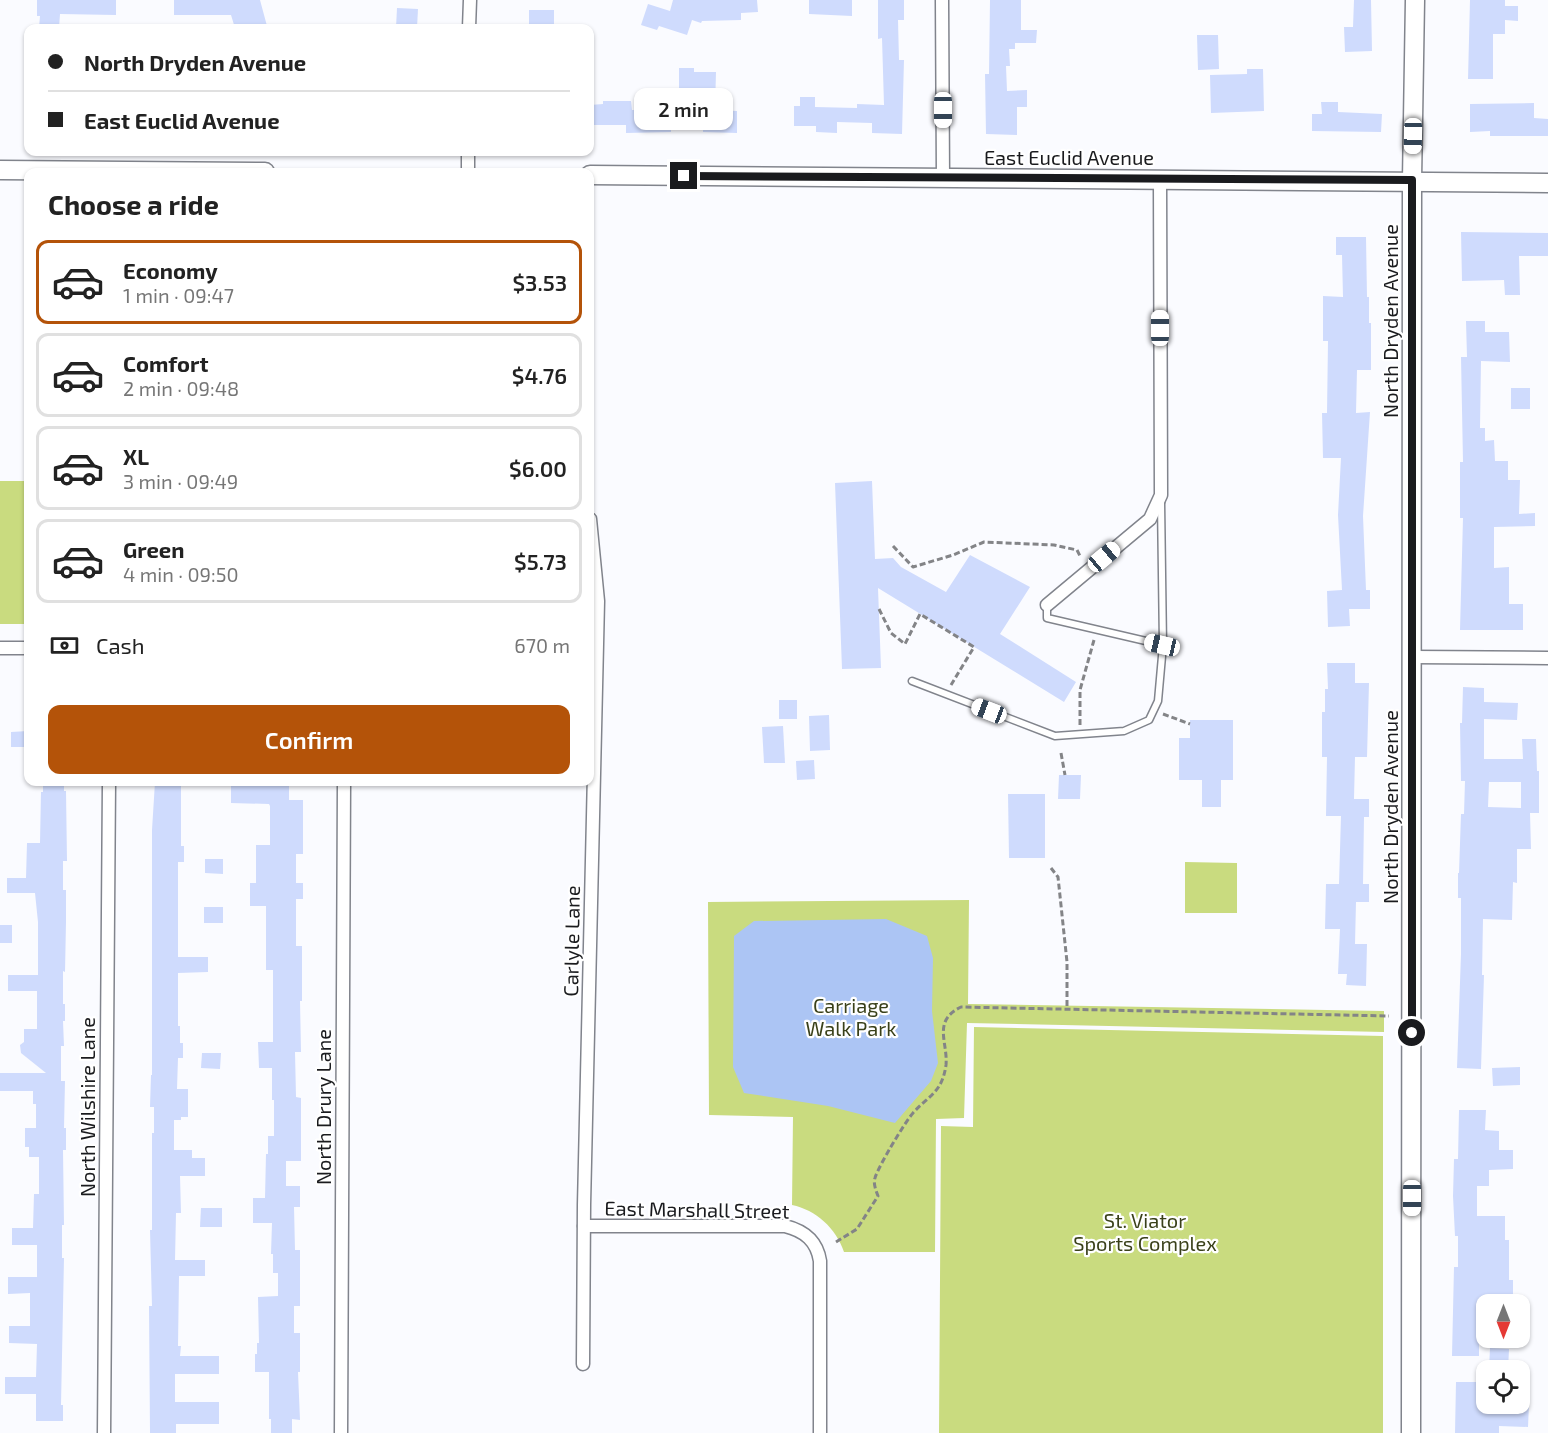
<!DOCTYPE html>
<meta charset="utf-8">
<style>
:root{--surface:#fff;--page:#f6f6f6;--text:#222;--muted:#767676;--line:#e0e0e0;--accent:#b45309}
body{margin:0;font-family:"Exo 2",sans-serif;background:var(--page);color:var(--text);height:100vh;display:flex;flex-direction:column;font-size:22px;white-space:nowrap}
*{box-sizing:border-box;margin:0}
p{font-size:20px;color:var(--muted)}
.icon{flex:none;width:33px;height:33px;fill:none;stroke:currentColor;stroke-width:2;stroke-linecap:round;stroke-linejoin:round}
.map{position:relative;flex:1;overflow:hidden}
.side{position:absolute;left:24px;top:168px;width:570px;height:618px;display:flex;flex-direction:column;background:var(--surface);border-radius:12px;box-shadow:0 2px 4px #0004}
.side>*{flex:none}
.top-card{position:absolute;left:24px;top:24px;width:570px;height:132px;border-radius:12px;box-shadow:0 2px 4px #0004;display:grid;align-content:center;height:132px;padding:0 24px;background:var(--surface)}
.needle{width:39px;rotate:180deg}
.controls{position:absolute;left:1476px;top:1294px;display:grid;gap:12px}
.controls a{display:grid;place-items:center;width:54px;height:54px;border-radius:12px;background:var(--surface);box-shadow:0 2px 4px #0004;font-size:30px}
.end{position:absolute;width:27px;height:27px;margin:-14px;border:8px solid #1a1b1e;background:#fff;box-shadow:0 0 0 3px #fff}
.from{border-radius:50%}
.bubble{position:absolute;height:42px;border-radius:12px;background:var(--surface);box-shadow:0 2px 4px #0004;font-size:20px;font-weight:600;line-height:42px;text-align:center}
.car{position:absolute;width:18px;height:36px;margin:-18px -9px;border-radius:8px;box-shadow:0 0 4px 2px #0007;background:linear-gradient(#fff 24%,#345 0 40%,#fff 0 76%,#345 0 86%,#fff 0)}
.top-card b{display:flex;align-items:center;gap:21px;height:57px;font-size:22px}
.top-card b+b{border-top:2px solid var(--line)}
.top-card i{width:15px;height:15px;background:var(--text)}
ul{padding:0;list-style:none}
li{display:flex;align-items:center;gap:18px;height:84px;margin:0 12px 9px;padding:0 12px;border:3px solid var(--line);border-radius:12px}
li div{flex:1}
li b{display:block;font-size:22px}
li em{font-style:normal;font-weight:600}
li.on{border-color:var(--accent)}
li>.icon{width:54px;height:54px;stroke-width:1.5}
h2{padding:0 24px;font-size:27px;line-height:72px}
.pay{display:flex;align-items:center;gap:15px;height:66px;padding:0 24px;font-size:22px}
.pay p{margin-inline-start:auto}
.button{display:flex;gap:12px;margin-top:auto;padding:12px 24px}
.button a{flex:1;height:69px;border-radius:12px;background:var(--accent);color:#fff;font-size:24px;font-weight:600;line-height:69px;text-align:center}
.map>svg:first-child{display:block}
.green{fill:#c9db7f}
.water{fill:#acc5f4}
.building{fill:#cfdbfd;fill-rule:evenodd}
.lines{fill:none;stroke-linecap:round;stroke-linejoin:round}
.lane-casing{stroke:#81848c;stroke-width:9}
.street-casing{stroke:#81848c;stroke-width:15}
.secondary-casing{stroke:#81848c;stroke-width:21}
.path{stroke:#838487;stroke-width:3;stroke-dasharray:6 3;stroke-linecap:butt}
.lane{stroke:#fff;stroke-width:6}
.street{stroke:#fff;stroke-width:12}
.secondary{stroke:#fff;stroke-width:18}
.route{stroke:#1a1b1e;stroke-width:8}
.labels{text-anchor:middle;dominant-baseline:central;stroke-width:4.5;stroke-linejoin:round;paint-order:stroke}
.street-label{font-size:20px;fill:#1a1b1e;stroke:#fff}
.park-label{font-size:20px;fill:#3a411a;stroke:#fff}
</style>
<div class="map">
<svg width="1548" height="1433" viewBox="0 0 1548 1433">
<rect width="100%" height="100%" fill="#fafbff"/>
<g class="green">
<rect x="0" y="481" width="28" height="143"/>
<polygon points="1185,862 1237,863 1237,913 1185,913"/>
<path d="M969 900 968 1004 1384 1011V1032L967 1023 964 1118 936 1119 935 1252H844C836 1228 816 1210 792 1205L793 1117 709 1115 708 902Z"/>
<polygon points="974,1027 1383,1036 1383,1433 939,1433 941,1126 973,1127"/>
</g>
<polygon class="water" points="886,919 927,936 933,958 932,1011 938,1063 931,1081 895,1123 828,1106 744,1093 733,1067 734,936 754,921"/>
<g class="building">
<polygon points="37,0 116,0 116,15 60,14 59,28 39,28 40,16 37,16"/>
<polygon points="174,0 260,0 267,26 258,28 235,28 231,15 174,15"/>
<polygon points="673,0 757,0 758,12 741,13 741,20 702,21 701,23 692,20 687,35 659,26 657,30 641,25 648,4 670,11"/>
<polygon points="809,0 852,0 852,16 809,14"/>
<polygon points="878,0 904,0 904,20 898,20 899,60 904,60 902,134 872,133 872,123 837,122 837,133 816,132 816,126 794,126 794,106 800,106 800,97 815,97 815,107 857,108 857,104 884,105 882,38 878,39"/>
<polygon points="990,0 1021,0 1021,30 1037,30 1036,43 1015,43 1015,49 1009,49 1010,66 1006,66 1007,91 1027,90 1027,107 1017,107 1017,135 986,134 985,74 989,74"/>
<polygon points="1354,0 1371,0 1372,51 1345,52 1344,27 1353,27"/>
<polygon points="1470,0 1505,0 1505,6 1518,6 1518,21 1505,20 1505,34 1493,34 1493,79 1468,79"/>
<polygon points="397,8 418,9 417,28 396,28"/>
<rect x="529" y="10" width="25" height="18"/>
<polygon points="1197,35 1218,35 1219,69 1198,70"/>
<polygon points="679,68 694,68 694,72 716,72 715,110 737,111 737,133 703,132 703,126 671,126 671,132 626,133 626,125 590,125 590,105 603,104 603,101 631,101 632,110 667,109 667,103 679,103"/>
<polygon points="1247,69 1263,69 1264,111 1211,113 1210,75 1247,74"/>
<polygon points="1321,102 1338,102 1338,112 1382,114 1381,132 1312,131 1312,114 1322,114"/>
<polygon points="1534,103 1534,118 1548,119 1548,136 1490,136 1490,131 1470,132 1470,104"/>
<polygon points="1461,232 1548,233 1548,256 1519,256 1520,295 1505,295 1504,280 1462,281"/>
<polygon points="1336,237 1366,237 1367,297 1369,297 1369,323 1371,323 1371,370 1357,370 1356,413 1370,412 1363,516 1366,590 1370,590 1370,609 1349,609 1350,626 1328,627 1327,591 1342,590 1338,515 1341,458 1323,458 1322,413 1327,413 1328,341 1323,341 1323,296 1343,297 1342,255 1336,255"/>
<polygon points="1466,321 1485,321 1485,332 1509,332 1510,362 1481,361 1480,428 1485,428 1485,441 1494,440 1495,461 1508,461 1508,480 1520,480 1519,514 1535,513 1535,526 1494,527 1494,568 1509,567 1509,604 1523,604 1523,630 1460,630 1463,518 1460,518 1460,462 1463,462 1461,357 1467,357"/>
<rect x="1511" y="388" width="19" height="21"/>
<polygon points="872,481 875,559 893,558 901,567 946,592 970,555 1030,587 1000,634 1076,682 1064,702 878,588 881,668 842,669 835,483"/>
<polygon points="1327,663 1355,663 1355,683 1369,683 1367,757 1355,757 1354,799 1369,799 1369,817 1364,817 1363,884 1369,884 1369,902 1356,902 1355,944 1367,944 1366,986 1346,985 1347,974 1338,974 1340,929 1325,929 1326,884 1339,884 1341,816 1326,816 1327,757 1322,757 1322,712 1325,712 1325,689 1328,689"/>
<path d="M1463 687 1484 688V702L1518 703 1517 720 1484 719V759H1523L1522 739H1536L1537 771H1539V813H1530L1531 849H1517V883L1513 882 1512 920 1483 919 1482 975H1484L1481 1069 1457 1068 1461 954V898H1458V873H1459L1461 814H1464L1465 781H1461L1460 723H1462ZM1489 782H1521V808L1488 807Z"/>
<rect x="779" y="700" width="18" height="19"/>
<polygon points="829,715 830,750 810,751 809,716"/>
<polygon points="1190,720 1233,720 1233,780 1221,780 1221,807 1202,807 1202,780 1179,780 1179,738 1190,738"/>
<polygon points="783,726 785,763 764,763 762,727"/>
<polygon points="28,731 28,747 11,747 11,732"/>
<polygon points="814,760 815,779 797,780 796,761"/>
<polygon points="1059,775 1081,775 1080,799 1058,799"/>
<polygon points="155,782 181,782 181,846 184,846 184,862 178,862 178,957 208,957 208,972 178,973 178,1026 180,1026 180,1043 183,1043 183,1058 178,1058 177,1089 188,1089 188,1117 181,1117 181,1120 174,1120 174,1150 192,1150 192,1158 205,1158 205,1176 180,1176 181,1213 176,1213 175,1260 205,1260 205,1276 179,1276 178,1346 181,1346 180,1356 219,1356 219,1374 175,1374 175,1402 219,1402 219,1424 176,1424 176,1433 150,1433 149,1306 152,1306 150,1230 152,1230 152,1133 154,1133 154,1107 150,1107 151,1075 152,1075 152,830"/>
<polygon points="231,782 250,782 250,784 289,784 289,800 303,800 303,854 296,854 296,883 303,883 303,899 296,899 296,946 302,946 302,1001 300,1001 301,1052 295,1052 296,1097 301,1098 301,1161 286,1161 286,1186 300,1186 300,1207 294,1207 295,1250 300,1250 300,1306 294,1306 294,1333 300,1333 300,1372 298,1372 300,1420 292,1419 292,1433 271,1433 271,1419 269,1419 269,1372 255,1372 255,1354 257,1354 257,1343 259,1343 258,1297 278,1296 278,1273 273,1273 273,1254 271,1254 272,1223 253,1223 253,1198 265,1198 266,1154 268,1154 268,1136 274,1136 274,1100 272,1100 272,1068 259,1068 258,1042 273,1042 273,970 266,970 266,906 250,906 250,883 256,883 256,845 270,845 270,806 269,804 231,803"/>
<polygon points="43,783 64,783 64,791 66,791 67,861 63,861 63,890 66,890 66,922 65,972 63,971 63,1004 65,1004 65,1021 63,1021 64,1046 61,1046 61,1081 65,1081 64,1128 66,1128 66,1150 63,1150 64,1225 62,1225 62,1258 64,1258 61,1405 63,1405 63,1421 36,1421 36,1394 5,1394 5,1377 36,1377 37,1344 9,1343 9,1326 30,1326 30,1293 8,1294 8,1277 37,1277 37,1245 12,1245 12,1228 33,1228 34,1194 39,1194 39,1157 29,1157 29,1147 25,1147 25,1128 36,1128 36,1104 33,1104 33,1091 0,1091 0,1073 46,1073 21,1053 20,1045 24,1042 24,1029 37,1029 37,991 8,991 8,975 38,975 38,922 35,893 7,893 7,878 26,878 27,843 40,843 41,792 43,792"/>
<polygon points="1008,794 1045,794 1045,858 1009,858"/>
<polygon points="205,859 223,859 223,874 205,873"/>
<rect x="204" y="907" width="19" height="16"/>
<rect x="0" y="925" width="12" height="18"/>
<polygon points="202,1053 221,1053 220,1069 201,1068"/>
<polygon points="1520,1067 1520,1085 1493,1086 1492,1068"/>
<polygon points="1459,1110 1486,1110 1485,1130 1499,1131 1499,1150 1513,1150 1513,1169 1489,1170 1489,1186 1477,1186 1477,1216 1505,1216 1505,1240 1509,1240 1509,1280 1513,1280 1513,1296 1503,1296 1502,1302 1480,1301 1479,1303 1479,1356 1452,1356 1454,1267 1458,1267 1458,1236 1455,1236 1453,1196 1454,1159 1458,1159"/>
<polygon points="201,1208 222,1208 222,1227 200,1227"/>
<polygon points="1490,1348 1509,1349 1508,1371 1489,1370"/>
<polygon points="1456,1382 1486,1382 1486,1404 1529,1404 1528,1427 1499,1426 1499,1433 1455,1433"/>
</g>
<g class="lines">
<defs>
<g id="lane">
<polyline points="1161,502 1163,645"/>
<polyline points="912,681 1055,736 1124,731 1149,720 1158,701 1163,645 1047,618 1047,605"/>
</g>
<g id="street">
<polyline points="942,0 943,178"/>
<polyline points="469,28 470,0"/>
<polyline points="468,172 468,152"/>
<polyline points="1047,605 1150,519 1161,495 1160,180"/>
<polyline points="0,648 28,648"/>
<polyline points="1413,657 1548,658"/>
<path d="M584 1226H785C805 1231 817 1241 820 1261V1433"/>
<polyline points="583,1364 584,1205 598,601 590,519"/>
<polyline points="104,1433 109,782"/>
<polyline points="341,1433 344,782"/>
</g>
<g id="secondary">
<polyline points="0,170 265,172"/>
<polyline points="590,175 1548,183"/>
<polyline points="1411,1433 1412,180 1415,0"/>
</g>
</defs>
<use href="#lane" class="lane-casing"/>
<use href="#street" class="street-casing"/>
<use href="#secondary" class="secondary-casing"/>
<g class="path">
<polyline points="27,532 28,531"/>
<polyline points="893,546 913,567 953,555 984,542 1054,545 1077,550 1081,558"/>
<polyline points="879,609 891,633 905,644 920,614 974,647 951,685"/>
<polyline points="1163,714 1190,724"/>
<polyline points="1080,725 1080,690 1094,640"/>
<polyline points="1061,753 1065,775"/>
<polyline points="1051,868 1058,877 1067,962 1067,1010"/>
<path d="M836 1242 857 1229 878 1196C876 1191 873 1183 875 1178 878 1167 905 1122 913 1113 929 1095 942 1093 946 1065 948 1042 932 1021 961 1007L1389 1016"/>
</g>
<use href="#lane" class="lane"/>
<use href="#street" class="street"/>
<use href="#secondary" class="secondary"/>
</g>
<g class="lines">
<polyline class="route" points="684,176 1412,180 1412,1033"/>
</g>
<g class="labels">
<g class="street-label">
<text x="1069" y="157">East Euclid Avenue</text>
<text transform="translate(1390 321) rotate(-90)">North Dryden Avenue</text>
<text transform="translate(1390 807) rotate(-90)">North Dryden Avenue</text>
<text transform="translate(571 941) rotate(-89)">Carlyle Lane</text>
<text transform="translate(87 1107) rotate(-90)">North Wilshire Lane</text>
<text transform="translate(323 1107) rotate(-90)">North Drury Lane</text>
<text transform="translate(697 1209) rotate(1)">East Marshall Street</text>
</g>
<g class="park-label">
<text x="851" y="1005">Carriage<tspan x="851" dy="23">Walk Park</tspan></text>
<text x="1145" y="1220">St. Viator<tspan x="1145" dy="23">Sports Complex</tspan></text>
</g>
</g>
</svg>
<div class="controls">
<a><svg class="needle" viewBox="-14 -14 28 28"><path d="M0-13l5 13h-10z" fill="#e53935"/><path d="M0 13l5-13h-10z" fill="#767676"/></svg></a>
<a><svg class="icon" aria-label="locate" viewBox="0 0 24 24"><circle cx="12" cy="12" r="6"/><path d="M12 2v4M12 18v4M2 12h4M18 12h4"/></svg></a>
</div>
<i class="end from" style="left:1412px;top:1033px"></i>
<i class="end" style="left:684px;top:176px"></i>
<div class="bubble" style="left:634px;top:88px;width:99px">2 min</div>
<i class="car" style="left:943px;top:110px;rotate:180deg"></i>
<i class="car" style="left:1413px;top:136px;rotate:181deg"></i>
<i class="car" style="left:1160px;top:328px;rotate:0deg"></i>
<i class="car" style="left:1104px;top:557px;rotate:50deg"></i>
<i class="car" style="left:1162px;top:645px;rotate:283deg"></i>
<i class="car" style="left:989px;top:711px;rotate:291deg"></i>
<i class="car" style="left:1412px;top:1198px;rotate:180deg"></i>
<div class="top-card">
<b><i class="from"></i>North Dryden Avenue</b>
<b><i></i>East Euclid Avenue</b>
</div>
<section class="side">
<h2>Choose a ride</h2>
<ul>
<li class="on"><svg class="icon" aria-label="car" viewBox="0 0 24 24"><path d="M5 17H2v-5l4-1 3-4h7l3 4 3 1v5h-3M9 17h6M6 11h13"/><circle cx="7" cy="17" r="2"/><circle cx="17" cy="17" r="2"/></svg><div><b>Economy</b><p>1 min · 09:47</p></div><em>$3.53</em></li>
<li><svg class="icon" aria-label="car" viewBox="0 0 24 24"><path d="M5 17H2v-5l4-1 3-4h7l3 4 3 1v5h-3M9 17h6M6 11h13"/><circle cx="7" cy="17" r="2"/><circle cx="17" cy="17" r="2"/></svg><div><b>Comfort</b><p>2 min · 09:48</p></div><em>$4.76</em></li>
<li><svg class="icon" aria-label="car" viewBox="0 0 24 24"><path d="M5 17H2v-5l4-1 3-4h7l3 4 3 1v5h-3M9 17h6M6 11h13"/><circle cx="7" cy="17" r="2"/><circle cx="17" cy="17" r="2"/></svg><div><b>XL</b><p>3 min · 09:49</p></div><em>$6.00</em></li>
<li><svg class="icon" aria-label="car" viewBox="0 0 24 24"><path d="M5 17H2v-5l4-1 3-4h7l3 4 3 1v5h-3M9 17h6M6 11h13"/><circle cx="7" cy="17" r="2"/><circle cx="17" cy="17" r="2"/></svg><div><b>Green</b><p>4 min · 09:50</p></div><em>$5.73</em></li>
</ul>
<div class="pay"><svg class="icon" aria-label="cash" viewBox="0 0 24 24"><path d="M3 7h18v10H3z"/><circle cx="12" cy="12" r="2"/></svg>Cash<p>670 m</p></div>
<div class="button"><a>Confirm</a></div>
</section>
</div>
